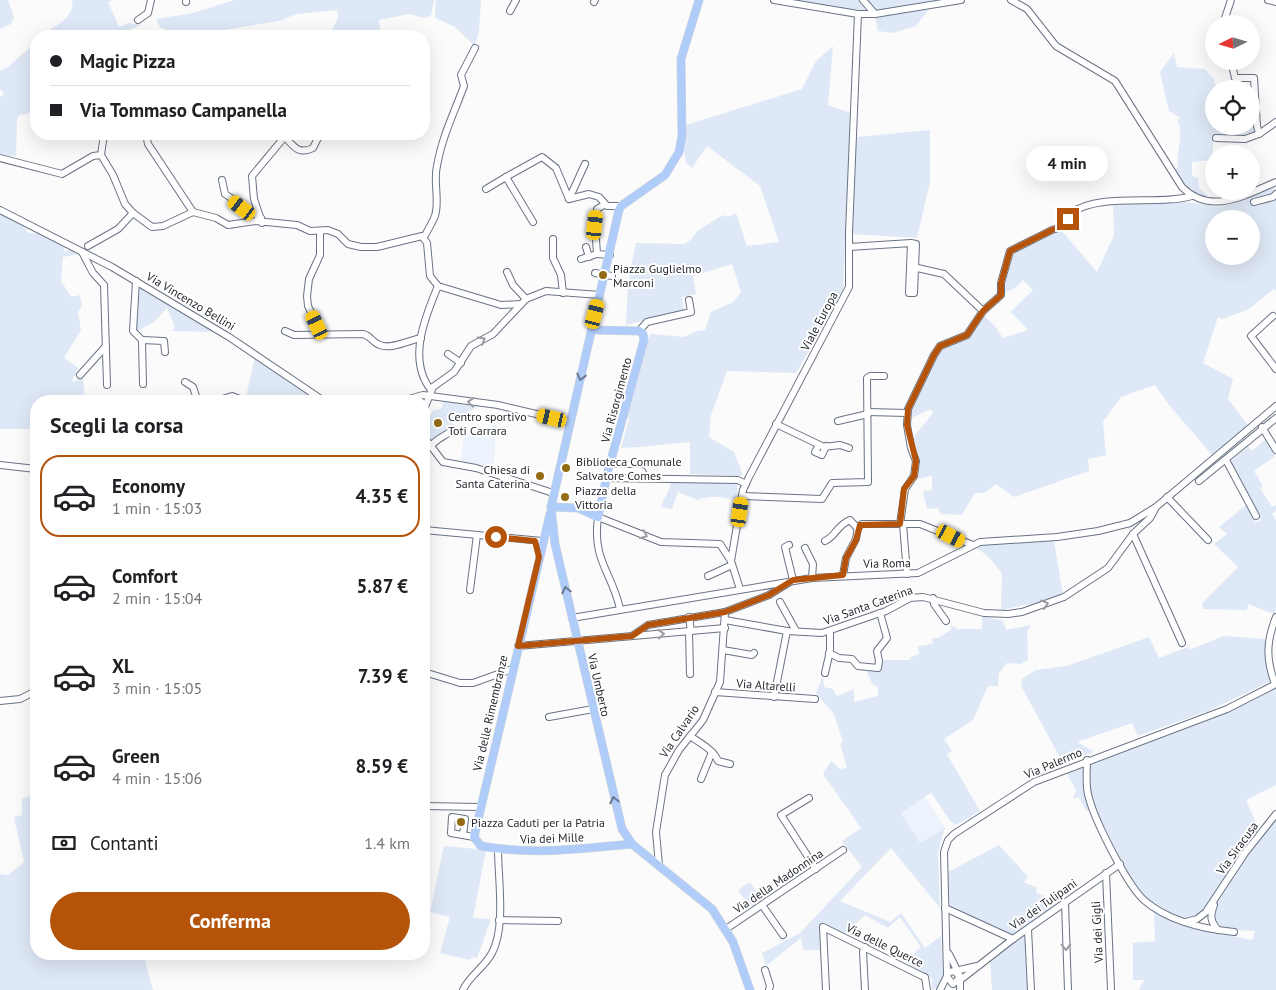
<!DOCTYPE html>
<html lang="it">
<meta charset="utf-8">
<style>
:root{--surface:#fff;--page:#f6f6f6;--text:#202124;--muted:#757577;--line:#e0e0e0;--accent:#b45309}
body{margin:0;font-family:"PT Sans",sans-serif;background:var(--page);color:var(--text);height:100vh;display:flex;flex-direction:column;font-size:19px;white-space:nowrap}
*{box-sizing:border-box;margin:0}
p{font-size:16px;color:var(--muted)}
.icon{flex:none;width:28px;height:28px;fill:none;stroke:currentColor;stroke-width:2;stroke-linecap:round;stroke-linejoin:round}
.map{position:relative;flex:1;overflow:hidden}
.side{position:absolute;left:30px;top:395px;width:400px;height:565px;display:flex;flex-direction:column;background:var(--surface);border-radius:20px;box-shadow:0 5px 20px #0002}
.side>*{flex:none}
.banner{position:absolute;left:30px;top:30px;width:400px;height:110px;border-radius:20px;box-shadow:0 5px 20px #0002;display:grid;align-content:center;height:110px;padding:0 20px;background:var(--surface)}
.needle{width:32px;rotate:265deg}
.buttons{position:absolute;left:1205px;top:15px;display:grid;gap:10px}
.buttons a{display:grid;place-items:center;width:55px;height:55px;border-radius:50%;background:var(--surface);box-shadow:0 5px 20px #0002;font-size:25px}
.end{position:absolute;width:22px;height:22px;margin:-11px;border:6px solid #b45309;background:#fff;box-shadow:0 0 0 2px #fff}
.from{border-radius:50%}
.bubble{position:absolute;height:35px;border-radius:18px;background:var(--surface);box-shadow:0 5px 20px #0002;font-size:16px;font-weight:700;line-height:35px;text-align:center}
.car{position:absolute;width:15px;height:30px;margin:-15px -8px;border-radius:6px;box-shadow:0 0 4px 1px #0007;background:linear-gradient(#f5c518 24%,#345 0 40%,#f5c518 0 76%,#345 0 86%,#f5c518 0)}
.banner b{display:flex;align-items:center;gap:18px;height:48px;font-size:19px}
.banner b+b{border-top:1px solid var(--line)}
.banner i{width:12px;height:12px;background:var(--text)}
ul{padding:0;list-style:none}
li{display:flex;align-items:center;gap:15px;height:82px;margin:0 10px 8px;padding:0 10px;border:2px solid transparent;border-radius:20px}
li div{flex:1}
li b{display:block;font-size:19px}
li em{font-style:normal;font-weight:700}
li.on{border-color:var(--accent)}
li>.icon{width:45px;height:45px;stroke-width:1.5}
h2{padding:0 20px;font-size:22px;line-height:60px}
.pay{display:flex;align-items:center;gap:12px;height:55px;padding:0 20px;font-size:19px}
.pay p{margin-inline-start:auto}
.action{display:flex;gap:10px;margin-top:auto;padding:10px 20px}
.action a{flex:1;height:58px;border-radius:30px;background:var(--accent);color:#fff;font-size:20px;font-weight:700;line-height:58px;text-align:center}
.map>svg:first-child{display:block}
.built{fill:#edf3fd}
.green{fill:#dfe8f6;fill-rule:evenodd}
.lines{fill:none;stroke-linecap:round;stroke-linejoin:round}
.minor-casing{stroke:#697383;stroke-width:8}
.major-casing{stroke:#d7d7d8;stroke-width:9}
.minor{stroke:#fff;stroke-width:6}
.major{stroke:#b0ccf9;stroke-width:8}
.oneway{stroke:#9a9c9f}
.oneway2{stroke:#687891}
.route{stroke:#b45309;stroke-width:6}
.poi-dot{fill:#946b15;stroke:#fff;stroke-width:2}
.labels{text-anchor:middle;dominant-baseline:central;stroke-width:4;stroke-linejoin:round;paint-order:stroke}
.poi-label{font-size:12px;fill:#1f2329;stroke:#fff;text-anchor:start}
.street-label{font-size:12px;fill:#1f2329;stroke:#fff}
</style>
<div class="map">
<svg width="1276" height="990" viewBox="0 0 1276 990">
<rect width="100%" height="100%" fill="#fbfbfb"/>
<g class="built">
<polygon points="477,425 486,429 492,425 496,425 494,467 461,461 464,433 470,432 469,428"/>
<polygon points="925,797 945,828 920,843 901,813"/>
</g>
<g class="green">
<polygon points="0,0 8,0 14,17 11,24 0,29"/>
<path d="M72 0H112L108 2 119 27 129 23 141 25 127 31 121 36H42C53 26 76 18 72 0Z"/>
<polygon points="234,0 434,0 431,16 424,18 409,14 379,20 381,36 330,36 338,17 337,10 297,14 279,21 224,30 225,36 165,36 164,28 160,28 156,19 193,13"/>
<polygon points="436,0 481,0 479,30 475,46 455,27 435,18"/>
<polygon points="793,0 861,0 870,10 848,9"/>
<polygon points="867,0 944,0 877,12"/>
<polygon points="929,9 916,26 893,33 878,31 875,17"/>
<polygon points="36,42 36,109 27,114 19,115 17,119 16,156 0,156 0,97 4,94 0,89 0,71 8,67"/>
<path d="M833 46 828 105 850 113 843 291 796 373 727 371 711 415 709 437 734 452 743 475 738 476 690 474V442C666 444 645 447 621 448L629 419 626 416 650 334 684 337 697 331 705 330 711 312 733 302 741 292 732 264 693 276 696 294 682 297 684 311 626 325 628 282 636 243 684 244 691 240 697 231 723 215 728 217 736 213 747 246 779 242 760 186 707 146 692 168 686 163 684 151 686 125 802 89 816 61Z"/>
<path d="M1174 53 1177 67 1205 69 1213 78 1217 89H1214V126H1251V119H1255L1254 133H1245V136L1214 134 1212 160 1192 162V176L1198 178 1199 188 1208 196 1206 199 1188 189 1175 170 1178 166C1176 152 1185 132 1177 120L1181 118 1169 111 1160 72Z"/>
<polygon points="930,130 930,182 917,238 852,234 857,137"/>
<path d="M1276 185 1274 194 1257 203 1260 204 1276 197V291L1274 289 1249 309 1222 319 1218 317 1203 363 1233 379 1228 399 1248 425 1212 455 1169 405 1155 385 1121 397 1103 422 1106 455 1088 459 1089 471 1014 497 996 484 984 493H975L962 515 941 514 938 508 927 509 923 491 932 490V476L916 479 919 458 913 448 912 439 933 413 931 409 909 419 910 409 921 392 937 354 945 347 971 336 984 316 994 325 1003 338 1028 330 1011 312 1033 290 1023 280 1015 288 1004 293C1002 280 1006 259 1015 249L1061 230 1097 272 1114 235 1113 203 1140 204 1150 201 1173 200 1220 207 1238 202ZM1214 219H1251V256H1214Z"/>
<polygon points="0,213 22,224 27,232 34,234 36,232 65,247 63,249 65,252 70,249 80,254 63,257 61,281 71,297 80,295 82,305 78,312 81,330 64,358 78,368 72,381 75,382 80,377 83,377 85,401 36,401 36,429 0,429"/>
<polygon points="140,287 215,332 172,331 175,327 167,308 154,322 136,332"/>
<polygon points="255,356 318,401 249,401 246,397"/>
<path d="M443 401 478 407 467 412 468 417 460 419 457 417 451 421 453 425C446 432 438 434 432 443L424 432V417H428L434 410 442 408Z"/>
<polygon points="1266,439 1275,456 1254,471 1263,486 1260,488 1272,507 1276,505 1276,511 1272,514 1276,520 1276,610 1274,614 1248,604 1247,610 1203,609 1202,603 1238,567 1214,544 1227,534 1219,527 1246,505 1255,523 1261,520 1230,462 1248,446 1252,451"/>
<path d="M671 482 737 483 738 500C725 498 710 494 698 500L678 492 672 509 661 507C663 499 670 491 671 482Z"/>
<polygon points="1054,541 1063,595 1029,606 1028,604 1001,610 1002,574 989,557 976,548 988,544"/>
<polygon points="982,616 1003,621 1006,630 1031,625 1027,632 1028,660 1021,664 1007,663 999,673 998,686 988,686 973,720 944,739 952,751 947,754 980,811 956,825 951,822 931,793 901,813 920,843 945,828 938,852 940,908 891,848 840,901 890,922 901,913 925,948 941,936 943,976 938,987 932,990 932,978 905,962 921,947 900,917 888,928 865,915 844,935 821,924 822,950 803,950 801,938 766,966 762,953 800,933 862,867 842,841 861,828 823,774 831,761 840,769 847,768 840,743 843,742 834,714 816,693 823,676 824,687 833,689 837,696 854,689 854,702 878,696 878,687 872,684 866,670 880,671 880,660 910,660 911,657 919,654 918,646 933,644 932,638 938,638 951,630 951,625 958,629 982,629"/>
<polygon points="1224,636 1265,639 1265,658 1271,681 1208,711 1138,736 1132,723 1077,742 1094,752 1063,763 1021,686 1022,679 1036,670 1067,666 1149,637 1159,658 1188,647 1189,650"/>
<path d="M1276 687V785L1246 800 1259 830 1202 914 1190 919H1181L1148 899 1134 884 1100 818 1091 797 1090 763C1153 740 1218 721 1276 687Z"/>
<polygon points="1084,765 1082,780 1090,808 1086,811 1079,797 1073,799 1076,790 1066,772"/>
<polygon points="36,793 36,954 143,954 153,990 0,990 0,874 8,875 24,862 14,817 22,815 22,799"/>
<path d="M1276 819V990H1139L1144 980H1133V943L1155 941 1154 911 1191 928 1252 940 1255 931 1220 929C1216 926 1213 922 1213 916 1213 895 1262 836 1276 819Z"/>
<polygon points="999,845 1028,877 1024,882 1037,888 1036,893 1060,902 1013,936 950,907 948,872"/>
<polygon points="444,846 486,850 473,918 491,919 477,958 472,957 470,960 440,953 450,917 430,912"/>
<polygon points="750,882 762,900 750,908 738,890"/>
<polygon points="1025,933 1028,990 992,990 990,960"/>
</g>
<g class="lines">
<defs>
<g id="minor">
<polyline points="186,0 186,2"/>
<polyline points="774,0 858,14 875,14 961,0"/>
<polyline points="863,0 875,14"/>
<path d="M1011 0 1027 9 1056 46 1115 81 1182 187C1211 216 1245 195 1276 182"/>
<polyline points="1268,0 1276,2"/>
<polyline points="594,2 595,0"/>
<polyline points="510,11 516,0"/>
<polyline points="138,20 148,13 151,0"/>
<polyline points="1223,24 1231,0"/>
<polyline points="298,35 298,36"/>
<polyline points="1231,61 1235,78 1254,78 1257,126 1259,134 1276,122"/>
<polyline points="146,134 148,144 193,212"/>
<path d="M285 137C294 147 299 155 313 148L320 134"/>
<polyline points="1216,138 1245,139 1259,134"/>
<polyline points="0,158 62,174 93,156 101,155"/>
<polyline points="222,180 225,194 261,218"/>
<polyline points="486,189 506,177"/>
<polyline points="569,199 585,164"/>
<polyline points="1254,202 1273,197 1276,194"/>
<polyline points="604,205 597,209 595,225 597,254 610,255"/>
<polyline points="0,210 112,267 229,337 324,401"/>
<polyline points="133,213 152,227 163,226 193,212 216,218 228,225 256,221 297,225 310,231 328,230 338,234 348,244 361,247 377,247 422,236 427,243 430,276 438,286 501,305 521,304"/>
<polyline points="533,222 506,177 542,157 556,168 569,199 589,194 599,197 607,206 621,206"/>
<polyline points="262,223 254,199 252,176 287,134"/>
<path d="M424 237C428 230 432 223 435 216 440 200 433 182 437 166 442 137 454 113 464 86L461 75 475 48"/>
<polyline points="553,239 553,258 561,275 563,293"/>
<polyline points="88,246 118,229 133,213 125,204 113,175 101,155 104,134"/>
<polyline points="586,247 589,257"/>
<polyline points="849,247 911,243 916,244 914,293 909,293 911,243"/>
<polyline points="82,252 93,273 104,285 107,385"/>
<polyline points="581,259 597,254"/>
<polyline points="913,267 944,274 983,311"/>
<polyline points="507,272 513,285 526,299"/>
<polyline points="595,273 612,276"/>
<polyline points="136,281 133,331 142,340 143,384"/>
<polyline points="1273,316 1251,336 1276,369"/>
<polyline points="317,325 308,306 307,296 309,279 320,255 320,231"/>
<path d="M285 331 294 335 363 334C371 336 373 343 380 345 390 350 410 340 421 338"/>
<polyline points="639,331 647,322 691,312 689,300"/>
<polyline points="142,340 164,341 165,352"/>
<polyline points="448,354 461,363"/>
<polyline points="80,375 106,346"/>
<polyline points="185,382 193,387 197,399 203,401"/>
<path d="M431 390C407 360 425 317 438 286"/>
<polyline points="216,401 232,396 245,401"/>
<polyline points="402,401 423,395 498,405 570,422"/>
<polyline points="424,409 433,387 454,372 471,346 493,334 526,299 546,291 600,295"/>
<polyline points="868,412 907,413"/>
<polyline points="838,421 868,414"/>
<polyline points="776,424 824,447 840,445 849,448"/>
<polyline points="1262,427 1276,450"/>
<polyline points="424,437 443,462 476,468 553,493"/>
<polyline points="819,445 815,452 822,455 826,446"/>
<path d="M431 446C438 437 447 436 453 429"/>
<polyline points="1226,460 1256,516"/>
<polyline points="0,465 36,469"/>
<polyline points="608,471 642,471 646,478"/>
<polyline points="606,478 738,480 746,484"/>
<polyline points="1199,481 1276,418"/>
<polyline points="742,496 822,499 832,483 868,482 867,378 870,376 884,376"/>
<polyline points="1167,497 1208,540"/>
<path d="M900 524 905 489 914 476 916 461 911 448 907 425 908 409 934 355 940 346 967 335 983 311 1001 295V283L1010 251 1052 230 1068 225 1071 213C1101 192 1158 206 1192 196"/>
<polyline points="903,524 907,574"/>
<polyline points="424,530 542,541"/>
<polyline points="1133,534 1182,643"/>
<path d="M825 541C837 535 836 526 850 520L858 529"/>
<polyline points="805,548 813,564 812,578"/>
<polyline points="731,561 743,490 749,477 849,287 849,232 858,14"/>
<polyline points="843,575 846,558 856,539 858,527 862,524 920,524 973,545"/>
<polyline points="708,576 732,565"/>
<polyline points="470,590 477,535"/>
<polyline points="933,598 934,604 946,621"/>
<polyline points="780,602 796,631"/>
<path d="M620 609C612 572 592 561 598 517L661 542 720 544 731 561 740 589"/>
<polyline points="689,617 691,631"/>
<polyline points="572,618 812,578 918,573 980,542 1057,537 1098,531 1130,523 1156,507 1276,406"/>
<polyline points="725,620 787,631 822,633 886,611 910,598 923,597 984,613 1008,614 1022,612 1064,597 1108,568 1133,534 1150,518 1155,509"/>
<polyline points="689,632 690,674"/>
<polyline points="632,636 648,625 725,612 769,595 793,580 785,547 789,545"/>
<polyline points="518,646 725,628"/>
<polyline points="723,650 752,655 754,653"/>
<polyline points="829,653 839,658 852,659 858,666 878,668 879,661 877,651 887,638 880,613"/>
<polyline points="424,672 460,683 473,683 512,669"/>
<polyline points="825,673 830,651 830,632"/>
<path d="M1275 684C1266 659 1266 642 1276 617"/>
<polyline points="715,692 815,699"/>
<polyline points="774,697 787,631"/>
<polyline points="0,701 20,699 36,691"/>
<polyline points="549,717 593,709"/>
<path d="M690 736C700 743 714 750 718 761L730 764"/>
<path d="M1087 760C1087 773 1085 786 1089 798 1095 821 1128 887 1145 901 1170 922 1203 929 1234 932"/>
<polyline points="701,779 712,752"/>
<polyline points="809,798 781,815 816,869"/>
<polyline points="424,806 480,807"/>
<polyline points="463,835 465,819 452,817 451,833 474,837"/>
<polyline points="659,865 656,832 665,775 679,750 703,720 720,682 725,612"/>
<polyline points="1106,873 1111,990"/>
<polyline points="1065,903 1068,990"/>
<polyline points="762,905 783,935"/>
<path d="M1214 905C1210 916 1210 921 1218 930"/>
<polyline points="945,908 1013,939"/>
<polyline points="499,920 558,921"/>
<polyline points="1186,922 1197,919 1206,912 1245,853 1276,814"/>
<polyline points="726,929 843,850"/>
<polyline points="1028,929 1031,990"/>
<polyline points="949,954 959,974"/>
<polyline points="765,970 770,986 769,990"/>
<polyline points="955,971 977,966"/>
<polyline points="947,977 953,984 960,978 955,971 949,972 947,976"/>
<polyline points="960,977 960,990"/>
<polyline points="959,981 1013,939 1120,864"/>
<path d="M463 990C469 976 484 968 492 953 506 927 498 879 498 849"/>
<polyline points="826,990 823,927 922,976 925,977 927,990"/>
<polyline points="865,990 863,952 865,947"/>
<polyline points="940,990 947,976 944,852 948,840 954,834 1034,782 1227,709 1276,684"/>
</g>
<g id="major">
<polyline points="699,0 681,59 682,136 679,152 665,175 621,206 619,210 551,507 555,544 622,829 632,844 712,909 733,942 750,990"/>
<polyline points="551,507 578,508 598,517 608,471 644,340 643,334 639,331 592,330"/>
<path d="M550 514 474 837 481 846C531 855 581 849 632 844"/>
</g>
</defs>
<use href="#minor" class="minor-casing"/>
<use href="#major" class="major-casing"/>
<use href="#minor" class="minor"/>
<use href="#major" class="major"/>
</g>
<defs><path id="oneway-chevron" d="M-2-3.5L2.5 0L-2 3.5" fill="none" stroke-width="1.6" stroke-linecap="round" stroke-linejoin="round" transform="scale(1.25)"/></defs>
<g class="oneway">
<use href="#oneway-chevron" transform="translate(482 340) rotate(-30)"/>
<use href="#oneway-chevron" transform="translate(471 402) rotate(-173)"/>
<use href="#oneway-chevron" transform="translate(644 535) rotate(22)"/>
<use href="#oneway-chevron" transform="translate(1045 604) rotate(-17)"/>
<use href="#oneway-chevron" transform="translate(661 634) rotate(-4)"/>
<use href="#oneway-chevron" transform="translate(1066 947) rotate(88)"/>
</g>
<g class="oneway2">
<use href="#oneway-chevron" transform="translate(581 377) rotate(104)"/>
<use href="#oneway-chevron" transform="translate(566 590) rotate(-103)"/>
<use href="#oneway-chevron" transform="translate(614 800) rotate(-103)"/>
</g>
<g class="lines">
<polyline class="route" points="496,537 535,541 539,557 518,646 632,636 648,625 725,612 769,595 793,580 843,575 846,558 856,540 860,525 900,524 904,489 914,476 916,461 907,425 908,409 934,355 940,346 967,335 983,311 1001,295 1001,283 1010,251 1052,230 1068,225 1068,219"/>
</g>
<g class="poi-dot">
<circle cx="603" cy="275" r="5"/>
<circle cx="438" cy="423" r="5"/>
<circle cx="566" cy="468" r="5"/>
<circle cx="540" cy="476" r="5"/>
<circle cx="565" cy="497" r="5"/>
<circle cx="461" cy="822" r="5"/>
</g>
<g class="labels">
<g class="poi-label">
<text x="613" y="268">Piazza Guglielmo<tspan x="613" dy="14">Marconi</tspan></text>
<text x="448" y="416">Centro sportivo<tspan x="448" dy="14">Toti Carrara</tspan></text>
<text x="576" y="461">Biblioteca Comunale<tspan x="576" dy="14">Salvatore Comes</tspan></text>
<text x="530" y="469" text-anchor="end">Chiesa di<tspan x="530" dy="14">Santa Caterina</tspan></text>
<text x="575" y="490">Piazza della<tspan x="575" dy="14">Vittoria</tspan></text>
<text x="471" y="822">Piazza Caduti per la Patria</text>
</g>
<g class="street-label">
<text transform="translate(191 301) rotate(31)">Via Vincenzo Bellini</text>
<text transform="translate(819 321) rotate(-62)">Viale Europa</text>
<text transform="translate(616 400) rotate(-75)">Via Risorgimento</text>
<text transform="translate(887 563) rotate(-1)">Via Roma</text>
<text transform="translate(868 605) rotate(-20)">Via Santa Caterina</text>
<text transform="translate(599 685) rotate(77)">Via Umberto</text>
<text transform="translate(766 685) rotate(4)">Via Altarelli</text>
<text transform="translate(490 713) rotate(-77)">Via delle Rimembranze</text>
<text transform="translate(679 731) rotate(-56)">Via Calvario</text>
<text transform="translate(1053 763) rotate(-23)">Via Palermo</text>
<text transform="translate(552 838) rotate(-2)">Via dei Mille</text>
<text transform="translate(1237 848) rotate(-54)">Via Siracusa</text>
<text transform="translate(778 881) rotate(-34)">Via della Madonnina</text>
<text transform="translate(1043 904) rotate(-35)">Via dei Tulipani</text>
<text transform="translate(1097 932) rotate(-93)">Via dei Gigli</text>
<text transform="translate(885 945) rotate(26)">Via delle Querce</text>
</g>
</g>
</svg>
<div class="buttons">
<a><svg class="needle" viewBox="-14 -14 28 28"><path d="M0-13l5 13h-10z" fill="#e53935"/><path d="M0 13l5-13h-10z" fill="#757577"/></svg></a>
<a><svg class="icon" aria-label="locate" viewBox="0 0 24 24"><circle cx="12" cy="12" r="6"/><path d="M12 2v4M12 18v4M2 12h4M18 12h4"/></svg></a>
<a>+</a>
<a>−</a>
</div>
<i class="end from" style="left:496px;top:537px"></i>
<i class="end" style="left:1068px;top:219px"></i>
<div class="bubble" style="left:1026px;top:146px;width:82px">4 min</div>
<i class="car" style="left:242px;top:208px;rotate:307deg"></i>
<i class="car" style="left:595px;top:225px;rotate:6deg"></i>
<i class="car" style="left:595px;top:314px;rotate:14deg"></i>
<i class="car" style="left:317px;top:325px;rotate:335deg"></i>
<i class="car" style="left:552px;top:418px;rotate:283deg"></i>
<i class="car" style="left:740px;top:512px;rotate:8deg"></i>
<i class="car" style="left:951px;top:536px;rotate:117deg"></i>
<div class="banner">
<b><i class="from"></i>Magic Pizza</b>
<b><i></i>Via Tommaso Campanella</b>
</div>
<section class="side">
<h2>Scegli la corsa</h2>
<ul>
<li class="on"><svg class="icon" aria-label="car" viewBox="0 0 24 24"><path d="M5 17H2v-5l4-1 3-4h7l3 4 3 1v5h-3M9 17h6M6 11h13"/><circle cx="7" cy="17" r="2"/><circle cx="17" cy="17" r="2"/></svg><div><b>Economy</b><p>1 min · 15:03</p></div><em>4.35 €</em></li>
<li><svg class="icon" aria-label="car" viewBox="0 0 24 24"><path d="M5 17H2v-5l4-1 3-4h7l3 4 3 1v5h-3M9 17h6M6 11h13"/><circle cx="7" cy="17" r="2"/><circle cx="17" cy="17" r="2"/></svg><div><b>Comfort</b><p>2 min · 15:04</p></div><em>5.87 €</em></li>
<li><svg class="icon" aria-label="car" viewBox="0 0 24 24"><path d="M5 17H2v-5l4-1 3-4h7l3 4 3 1v5h-3M9 17h6M6 11h13"/><circle cx="7" cy="17" r="2"/><circle cx="17" cy="17" r="2"/></svg><div><b>XL</b><p>3 min · 15:05</p></div><em>7.39 €</em></li>
<li><svg class="icon" aria-label="car" viewBox="0 0 24 24"><path d="M5 17H2v-5l4-1 3-4h7l3 4 3 1v5h-3M9 17h6M6 11h13"/><circle cx="7" cy="17" r="2"/><circle cx="17" cy="17" r="2"/></svg><div><b>Green</b><p>4 min · 15:06</p></div><em>8.59 €</em></li>
</ul>
<div class="pay"><svg class="icon" aria-label="cash" viewBox="0 0 24 24"><path d="M3 7h18v10H3z"/><circle cx="12" cy="12" r="2"/></svg>Contanti<p>1.4 km</p></div>
<div class="action"><a>Conferma</a></div>
</section>
</div>
